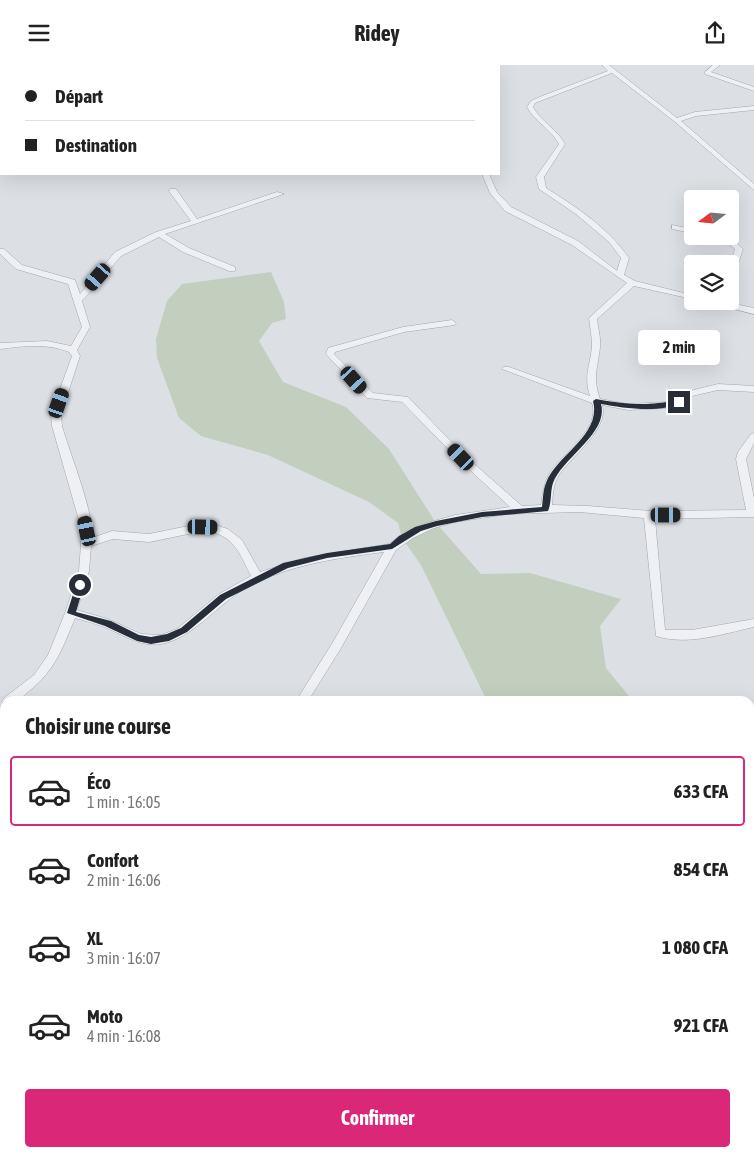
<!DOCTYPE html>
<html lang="fr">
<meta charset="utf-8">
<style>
:root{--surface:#fff;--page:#f2f2f2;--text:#222;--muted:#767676;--line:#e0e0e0;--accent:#db2777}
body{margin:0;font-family:"Asap Condensed",sans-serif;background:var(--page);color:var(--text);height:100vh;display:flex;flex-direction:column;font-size:19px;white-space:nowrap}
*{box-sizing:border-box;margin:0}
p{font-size:16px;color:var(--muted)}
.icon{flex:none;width:28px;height:28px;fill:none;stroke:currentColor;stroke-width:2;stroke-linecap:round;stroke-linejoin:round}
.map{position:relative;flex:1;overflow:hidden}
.drawer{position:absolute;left:0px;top:631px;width:755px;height:461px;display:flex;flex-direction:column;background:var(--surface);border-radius:15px 15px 0 0;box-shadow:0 5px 20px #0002}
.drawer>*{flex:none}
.guide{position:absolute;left:0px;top:0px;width:500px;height:110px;box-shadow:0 5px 20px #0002;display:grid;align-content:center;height:110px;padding:0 25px;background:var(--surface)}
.needle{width:32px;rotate:254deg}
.controls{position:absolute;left:684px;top:125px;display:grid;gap:10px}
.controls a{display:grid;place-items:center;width:55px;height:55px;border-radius:5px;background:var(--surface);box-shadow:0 5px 20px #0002;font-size:25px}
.end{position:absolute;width:22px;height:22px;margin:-11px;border:6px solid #272e3a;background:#fff;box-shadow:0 0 0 2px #fff}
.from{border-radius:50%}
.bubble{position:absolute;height:35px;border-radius:5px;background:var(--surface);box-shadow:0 5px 20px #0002;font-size:16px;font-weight:700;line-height:35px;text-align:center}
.car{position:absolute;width:15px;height:30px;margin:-15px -8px;border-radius:6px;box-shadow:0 0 4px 1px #0007;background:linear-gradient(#222 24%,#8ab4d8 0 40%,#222 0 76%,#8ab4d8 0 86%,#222 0)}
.guide b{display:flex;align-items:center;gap:18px;height:48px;font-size:19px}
.guide b+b{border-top:1px solid var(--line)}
.guide i{width:12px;height:12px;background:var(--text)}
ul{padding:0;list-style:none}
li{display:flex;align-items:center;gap:15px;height:70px;margin:0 10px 8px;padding:0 15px;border:2px solid transparent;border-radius:5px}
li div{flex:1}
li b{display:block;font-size:19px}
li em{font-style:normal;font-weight:700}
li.selected{border-color:var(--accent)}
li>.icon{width:45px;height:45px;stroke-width:1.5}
h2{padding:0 25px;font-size:22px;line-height:60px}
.button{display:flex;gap:10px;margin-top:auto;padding:10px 25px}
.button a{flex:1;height:58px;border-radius:5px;background:var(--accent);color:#fff;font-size:20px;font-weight:700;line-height:58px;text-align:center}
header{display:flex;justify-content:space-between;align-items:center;height:65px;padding:0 25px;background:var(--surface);font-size:22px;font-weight:700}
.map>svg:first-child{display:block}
.green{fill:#c2cebe}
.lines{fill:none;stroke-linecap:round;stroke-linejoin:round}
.street-casing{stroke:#a2a7ae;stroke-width:1}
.highway-casing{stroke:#858e9a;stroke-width:1}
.street{fill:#eef0f4;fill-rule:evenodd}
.secondary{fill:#fff;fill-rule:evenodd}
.highway{fill:#fff;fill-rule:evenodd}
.route{fill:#272e3a}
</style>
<header><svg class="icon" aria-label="menu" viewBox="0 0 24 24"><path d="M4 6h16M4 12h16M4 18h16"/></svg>Ridey<svg class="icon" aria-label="share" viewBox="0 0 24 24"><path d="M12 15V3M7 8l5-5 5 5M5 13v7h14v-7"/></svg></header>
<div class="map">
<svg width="754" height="1092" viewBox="0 0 754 1092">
<rect width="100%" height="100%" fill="#dce0e5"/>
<g class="green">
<polygon points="233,0 460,0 237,1"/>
<polygon points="271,207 284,237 286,254 272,258 259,276 283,317 346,342 389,384 436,458 481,509 530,508 621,534 600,561 606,603 633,636 487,636 421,500 402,473 398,458 369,437 268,390 201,371 179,353 157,293 156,274 167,236 182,219"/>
<polygon points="750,736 754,739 754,1092 641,1092 636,1088 750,1088"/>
</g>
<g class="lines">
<defs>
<g id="street">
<path d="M602 0H609L677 53 695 47 754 41V45L696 51 681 56 754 119V125L674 56 612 8 535 38 533 42C541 57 557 64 565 79L544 112 546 123C578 143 607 162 629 193L624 210 635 216 692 230V234L634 221 597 254C598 263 601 273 600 282 598 304 592 311 600 334L628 339 667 337 686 327 718 319 754 321V327L718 325 692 331 669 343 628 345 602 340C610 363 570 393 559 410 553 419 553 430 552 440L588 441 651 446 746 445 736 394 738 387 751 369 754 368V378L746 394 754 433V452L655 454 665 565H692L754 554V562C722 569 688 581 656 571L644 453 579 447 508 449 455 457 434 463 413 473 396 485 341 583 308 636H296L333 577 384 487C337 493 287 500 246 523 218 539 192 574 161 579 141 582 125 571 107 563 97 559 86 556 75 553 63 582 55 606 29 626 20 634 18 636 5 636L4 639 2 636 4 633 34 610 48 590 65 548 79 506 82 466 52 361 51 349 72 291 69 287C47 278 23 281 0 284V278L47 276 71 281 82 262 68 219 16 204 0 189V184H4L22 200 75 215 80 229 115 187 156 167 191 156 169 126 170 124H176L197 154 277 127 284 129 165 169 189 183 235 202V206H229L183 187 159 172 121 191 82 236 90 262 77 285 80 291 61 349 62 361C70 389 94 447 92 473L112 466 149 469 203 458 215 460 228 464 242 475 260 507 304 493 389 479 405 467 427 458 455 450 510 442 458 394 402 337 367 333 326 289 328 283 403 262 452 255 456 258 455 260 404 267 335 287 334 289 373 328 408 332 464 390 522 441 541 440C543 428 544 417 551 406 564 388 601 363 592 338L502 304 503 302H509L590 331C583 310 591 299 592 280 592 272 590 262 589 253L627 218 572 180 505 146 490 128 482 109H489L497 127 511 142 578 176 617 206 621 193 609 177 576 149 539 124 536 112 559 79C551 64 535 57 527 42L531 36 542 31 608 6ZM203 466C233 468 239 487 251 511L219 529 177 564 161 570 141 569 108 554 77 545 89 506 91 481 113 474 149 477Z"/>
<polygon points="713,0 720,0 711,7 754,22 754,26 705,9 705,7"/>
<polygon points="672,160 692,164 692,168 672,164"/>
<polygon points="709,171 732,173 743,184 733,215 730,215 730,200 735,184 726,177"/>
<polygon points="703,236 720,236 754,243 754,249"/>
<polygon points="5,730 5,745 0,747 0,732"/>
<polygon points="5,948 5,971 0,973 0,950"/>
</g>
<g id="highway">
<rect x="0" y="1028" width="5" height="28"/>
<polygon points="368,1088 410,1088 412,1092 370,1092"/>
</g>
</defs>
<use href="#street" class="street-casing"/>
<use href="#highway" class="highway-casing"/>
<use href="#street" class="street"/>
<g class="secondary">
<polygon points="128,0 136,0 137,1 129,1"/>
<polygon points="0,36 1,37 1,42 0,42"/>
</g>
<use href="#highway" class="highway"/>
</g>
<path class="route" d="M596 334C630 340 646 341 679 335L682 337C662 349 623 343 601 339 609 368 562 393 553 418 550 427 552 437 548 446L482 452 437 461 421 466 392 484 327 493 288 503 226 534 187 567 169 576 151 579 137 576 105 561 67 548 76 520 80 517 84 520 76 547 111 556 139 570 151 572 167 569 181 563 220 530 283 498 327 488 390 479 399 471 415 462 436 456 482 447 542 442C543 434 543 425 546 418 556 390 602 370 593 336Z"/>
</svg>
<div class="controls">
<a><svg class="needle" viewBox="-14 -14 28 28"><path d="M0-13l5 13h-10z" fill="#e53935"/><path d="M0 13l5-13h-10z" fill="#767676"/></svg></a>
<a><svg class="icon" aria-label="layers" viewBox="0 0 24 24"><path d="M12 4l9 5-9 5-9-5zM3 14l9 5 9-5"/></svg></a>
</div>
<i class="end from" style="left:80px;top:520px"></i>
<i class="end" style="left:679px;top:337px"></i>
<div class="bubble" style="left:638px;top:265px;width:82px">2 min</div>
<i class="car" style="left:98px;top:212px;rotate:221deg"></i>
<i class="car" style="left:354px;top:315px;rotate:138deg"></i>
<i class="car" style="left:59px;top:338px;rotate:19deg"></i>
<i class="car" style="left:461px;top:392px;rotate:316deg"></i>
<i class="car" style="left:666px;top:450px;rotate:90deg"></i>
<i class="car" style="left:203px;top:462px;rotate:91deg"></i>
<i class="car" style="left:87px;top:466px;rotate:348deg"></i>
<div class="guide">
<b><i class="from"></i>Départ</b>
<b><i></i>Destination</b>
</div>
<section class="drawer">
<h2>Choisir une course</h2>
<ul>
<li class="selected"><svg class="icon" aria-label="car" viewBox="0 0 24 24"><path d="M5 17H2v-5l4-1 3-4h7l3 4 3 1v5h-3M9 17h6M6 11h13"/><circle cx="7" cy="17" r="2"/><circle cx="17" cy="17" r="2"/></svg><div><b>Éco</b><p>1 min · 16:05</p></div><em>633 CFA</em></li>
<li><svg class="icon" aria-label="car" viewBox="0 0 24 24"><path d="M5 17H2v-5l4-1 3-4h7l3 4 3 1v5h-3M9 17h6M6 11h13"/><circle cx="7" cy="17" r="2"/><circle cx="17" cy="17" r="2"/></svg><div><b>Confort</b><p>2 min · 16:06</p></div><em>854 CFA</em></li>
<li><svg class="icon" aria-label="car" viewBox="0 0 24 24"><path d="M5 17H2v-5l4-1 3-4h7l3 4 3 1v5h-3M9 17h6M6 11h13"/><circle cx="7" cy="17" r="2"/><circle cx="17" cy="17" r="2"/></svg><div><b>XL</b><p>3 min · 16:07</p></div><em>1 080 CFA</em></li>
<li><svg class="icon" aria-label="car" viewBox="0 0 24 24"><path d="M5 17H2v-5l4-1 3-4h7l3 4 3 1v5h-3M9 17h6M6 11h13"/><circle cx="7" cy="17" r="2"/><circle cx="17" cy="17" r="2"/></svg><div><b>Moto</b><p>4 min · 16:08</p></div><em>921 CFA</em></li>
</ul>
<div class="button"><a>Confirmer</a></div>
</section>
</div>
